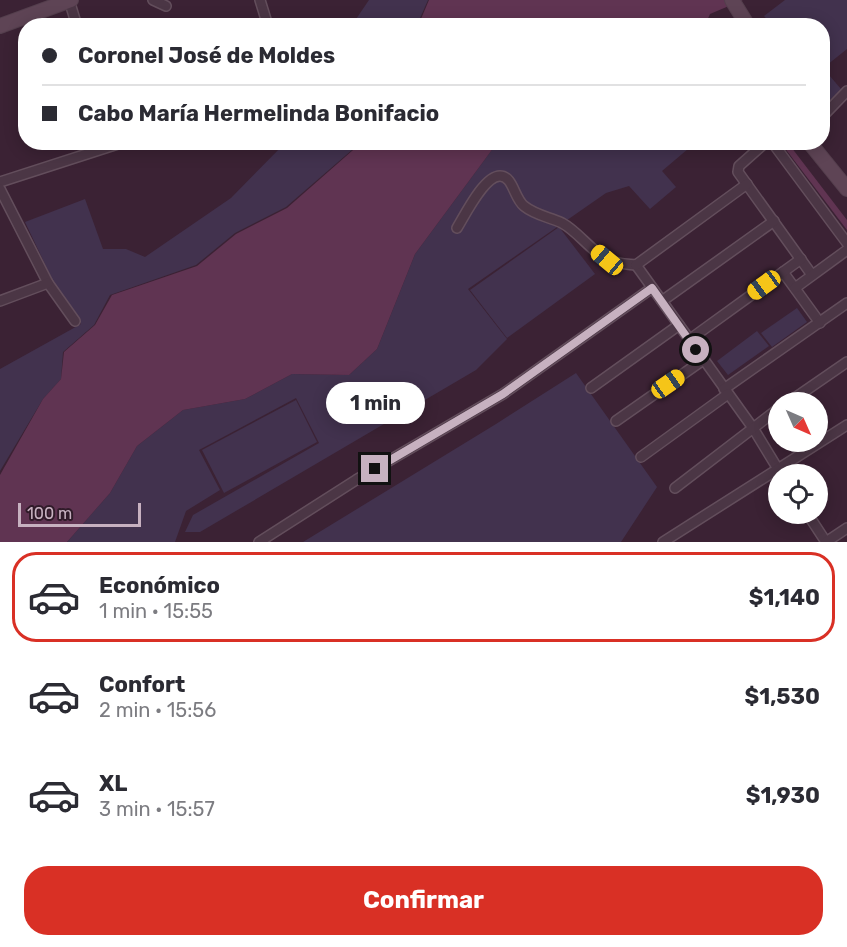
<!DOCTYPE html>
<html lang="es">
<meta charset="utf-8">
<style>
:root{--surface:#fff;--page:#f2f2f3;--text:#2b2b33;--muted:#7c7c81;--line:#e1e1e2;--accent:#d93025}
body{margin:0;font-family:Rubik,sans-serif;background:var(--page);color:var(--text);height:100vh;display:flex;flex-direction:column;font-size:22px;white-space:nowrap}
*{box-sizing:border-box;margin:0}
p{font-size:20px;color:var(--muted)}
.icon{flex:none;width:33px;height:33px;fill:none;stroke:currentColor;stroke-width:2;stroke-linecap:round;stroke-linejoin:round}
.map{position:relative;height:542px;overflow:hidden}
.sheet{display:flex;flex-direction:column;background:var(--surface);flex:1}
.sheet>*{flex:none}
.banner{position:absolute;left:18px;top:18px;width:812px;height:132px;border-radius:24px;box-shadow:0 3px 15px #0003;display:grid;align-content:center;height:132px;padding:0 24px;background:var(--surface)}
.needle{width:39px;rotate:135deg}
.controls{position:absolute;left:768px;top:392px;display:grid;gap:12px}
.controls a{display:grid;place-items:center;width:60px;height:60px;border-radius:50%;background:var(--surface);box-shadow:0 3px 15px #0003;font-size:30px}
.scale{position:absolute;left:18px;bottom:15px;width:123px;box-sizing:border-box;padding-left:6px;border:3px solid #c7b1c0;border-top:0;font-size:16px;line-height:21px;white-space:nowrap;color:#c7b1c0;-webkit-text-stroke:4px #301b29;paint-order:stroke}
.end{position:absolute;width:27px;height:27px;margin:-14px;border:8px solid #c7b1c0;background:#111;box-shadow:0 0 0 3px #111}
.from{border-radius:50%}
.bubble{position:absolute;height:42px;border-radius:21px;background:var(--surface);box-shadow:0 3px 15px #0003;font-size:20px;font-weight:700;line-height:42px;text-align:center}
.car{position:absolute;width:18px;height:36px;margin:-18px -9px;border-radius:8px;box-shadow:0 0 4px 2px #0007;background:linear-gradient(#f5c518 24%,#345 0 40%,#f5c518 0 76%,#345 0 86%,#f5c518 0)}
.banner b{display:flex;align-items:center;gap:21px;height:57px;font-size:22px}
.banner b+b{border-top:2px solid var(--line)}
.banner i{width:15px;height:15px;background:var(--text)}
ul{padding:10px 0 0;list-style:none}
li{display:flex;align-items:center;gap:18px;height:90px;margin:0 12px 9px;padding:0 12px;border:3px solid transparent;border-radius:24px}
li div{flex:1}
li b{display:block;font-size:22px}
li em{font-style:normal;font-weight:700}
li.on{border-color:var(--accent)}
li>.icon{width:54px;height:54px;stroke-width:1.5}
.cta{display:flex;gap:12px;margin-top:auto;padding:12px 24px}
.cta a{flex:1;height:69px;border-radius:24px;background:var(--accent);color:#fff;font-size:24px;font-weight:700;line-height:69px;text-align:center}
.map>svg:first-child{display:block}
.green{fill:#42324e}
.water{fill:#603452}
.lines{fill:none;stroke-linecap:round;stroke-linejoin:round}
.street-casing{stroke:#634e5c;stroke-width:12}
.secondary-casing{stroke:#543f4d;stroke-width:16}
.street{stroke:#4b3645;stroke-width:9}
.secondary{stroke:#5e4455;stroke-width:14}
.route{stroke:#c7b1c0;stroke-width:8}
</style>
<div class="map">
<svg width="847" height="542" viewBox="0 0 847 542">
<rect width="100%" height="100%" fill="#3b2234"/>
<g class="green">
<polygon points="369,0 428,0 417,25 352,25"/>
<polygon points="785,0 847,0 847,49 822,69 822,26 772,25 764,16"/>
<polygon points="829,75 841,89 822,108 822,82"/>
<polygon points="285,143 360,143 286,207 235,233 196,265 110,295 94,325 63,352 61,379 43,399 0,471 0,369 81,324 53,281 25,222 85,199 103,249 126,249 145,257 231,198"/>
<polygon points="497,143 695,143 662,171 676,187 650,209 629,186 606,193 468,289 507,339 476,370 200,532 185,532 193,515 319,443 296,398 199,450 220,490 186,511 175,542 67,542 110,493 137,446 183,410 245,399 292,374 349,375 377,349 415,254"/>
<polygon points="559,227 595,274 507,338 470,290"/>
<polygon points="797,308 807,322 772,347 761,333"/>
<polygon points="757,331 769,346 728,375 717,361"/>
<polygon points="576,373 657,487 621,542 303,542 496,424"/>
<polygon points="296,400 317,442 224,493 202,450"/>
</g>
<g class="water">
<polygon points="429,0 743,0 710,14 705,25 418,26"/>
<polygon points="361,143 497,143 415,254 377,349 349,375 292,374 245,399 183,410 137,446 110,493 67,542 0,542 0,475 43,399 61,379 64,352 95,325 112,295 197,266 236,234 287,208"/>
<polygon points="781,143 788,143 847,220 847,230"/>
</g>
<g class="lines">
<defs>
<g id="street">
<polyline points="69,0 77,26"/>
<polyline points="153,0 166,6"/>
<polyline points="260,0 268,26"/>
<polyline points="822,117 847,91"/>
<polyline points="766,142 739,166 738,172 812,275"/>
<polyline points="772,142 847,243"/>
<polyline points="0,182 124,142"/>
<polyline points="0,189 48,283 75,321"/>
<path d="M457 228C465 215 484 176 500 176 513 176 514 198 524 206 535 215 549 217 562 223 579 232 591 252 609 260 617 264 627 264 636 265"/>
<polyline points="636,265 753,428 781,474"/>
<polyline points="636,265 747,184"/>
<polyline points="783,272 820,323"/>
<polyline points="795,288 847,250"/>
<polyline points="0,301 48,283"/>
<polyline points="662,301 774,221"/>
<polyline points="689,340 801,259"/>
<polyline points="591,388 679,325"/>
<polyline points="724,389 847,303"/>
<polyline points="789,402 847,362"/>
<polyline points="616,421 703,360"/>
<polyline points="641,457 728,394"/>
<polyline points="675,488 778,409"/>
<polyline points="807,513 826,542"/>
<polyline points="259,542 356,480 503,394 652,288"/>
<polyline points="663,542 847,425"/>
<polyline points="826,542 847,528"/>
</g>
<g id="secondary">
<polyline points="732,0 748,26"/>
<polyline points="0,26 71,0"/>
<polyline points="809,142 847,189"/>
</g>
</defs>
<use href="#street" class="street-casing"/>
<use href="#secondary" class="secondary-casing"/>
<use href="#street" class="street"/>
<use href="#secondary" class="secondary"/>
</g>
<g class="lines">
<polyline class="route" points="375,469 503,394 652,288 696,350"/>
</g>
</svg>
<div class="controls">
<a><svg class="needle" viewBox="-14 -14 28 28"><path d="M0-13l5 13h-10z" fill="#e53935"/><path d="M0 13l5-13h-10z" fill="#7c7c81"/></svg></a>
<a><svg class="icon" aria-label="locate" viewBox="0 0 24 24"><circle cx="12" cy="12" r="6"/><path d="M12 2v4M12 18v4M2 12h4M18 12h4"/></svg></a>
</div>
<div class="scale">100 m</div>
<i class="end from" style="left:696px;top:350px"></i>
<i class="end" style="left:375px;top:469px"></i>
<div class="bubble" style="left:326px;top:382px;width:99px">1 min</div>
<i class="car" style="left:607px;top:260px;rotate:310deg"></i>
<i class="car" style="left:764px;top:285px;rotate:234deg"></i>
<i class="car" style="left:668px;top:384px;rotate:55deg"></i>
<div class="banner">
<b><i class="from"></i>Coronel José de Moldes</b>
<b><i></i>Cabo María Hermelinda Bonifacio</b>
</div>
</div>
<section class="sheet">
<ul>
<li class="on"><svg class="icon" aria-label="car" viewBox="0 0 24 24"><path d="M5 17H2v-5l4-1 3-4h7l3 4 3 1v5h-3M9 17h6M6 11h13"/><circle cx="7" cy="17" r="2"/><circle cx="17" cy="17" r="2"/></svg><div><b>Económico</b><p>1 min · 15:55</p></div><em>$1,140</em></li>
<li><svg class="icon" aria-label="car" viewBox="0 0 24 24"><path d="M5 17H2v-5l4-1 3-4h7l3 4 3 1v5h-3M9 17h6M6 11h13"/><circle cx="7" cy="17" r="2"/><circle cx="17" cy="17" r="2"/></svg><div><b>Confort</b><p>2 min · 15:56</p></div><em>$1,530</em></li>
<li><svg class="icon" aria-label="car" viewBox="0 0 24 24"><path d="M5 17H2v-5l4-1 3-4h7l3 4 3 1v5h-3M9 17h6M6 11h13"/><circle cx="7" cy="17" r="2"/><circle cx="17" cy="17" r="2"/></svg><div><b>XL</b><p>3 min · 15:57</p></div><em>$1,930</em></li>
</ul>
<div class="cta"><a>Confirmar</a></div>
</section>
